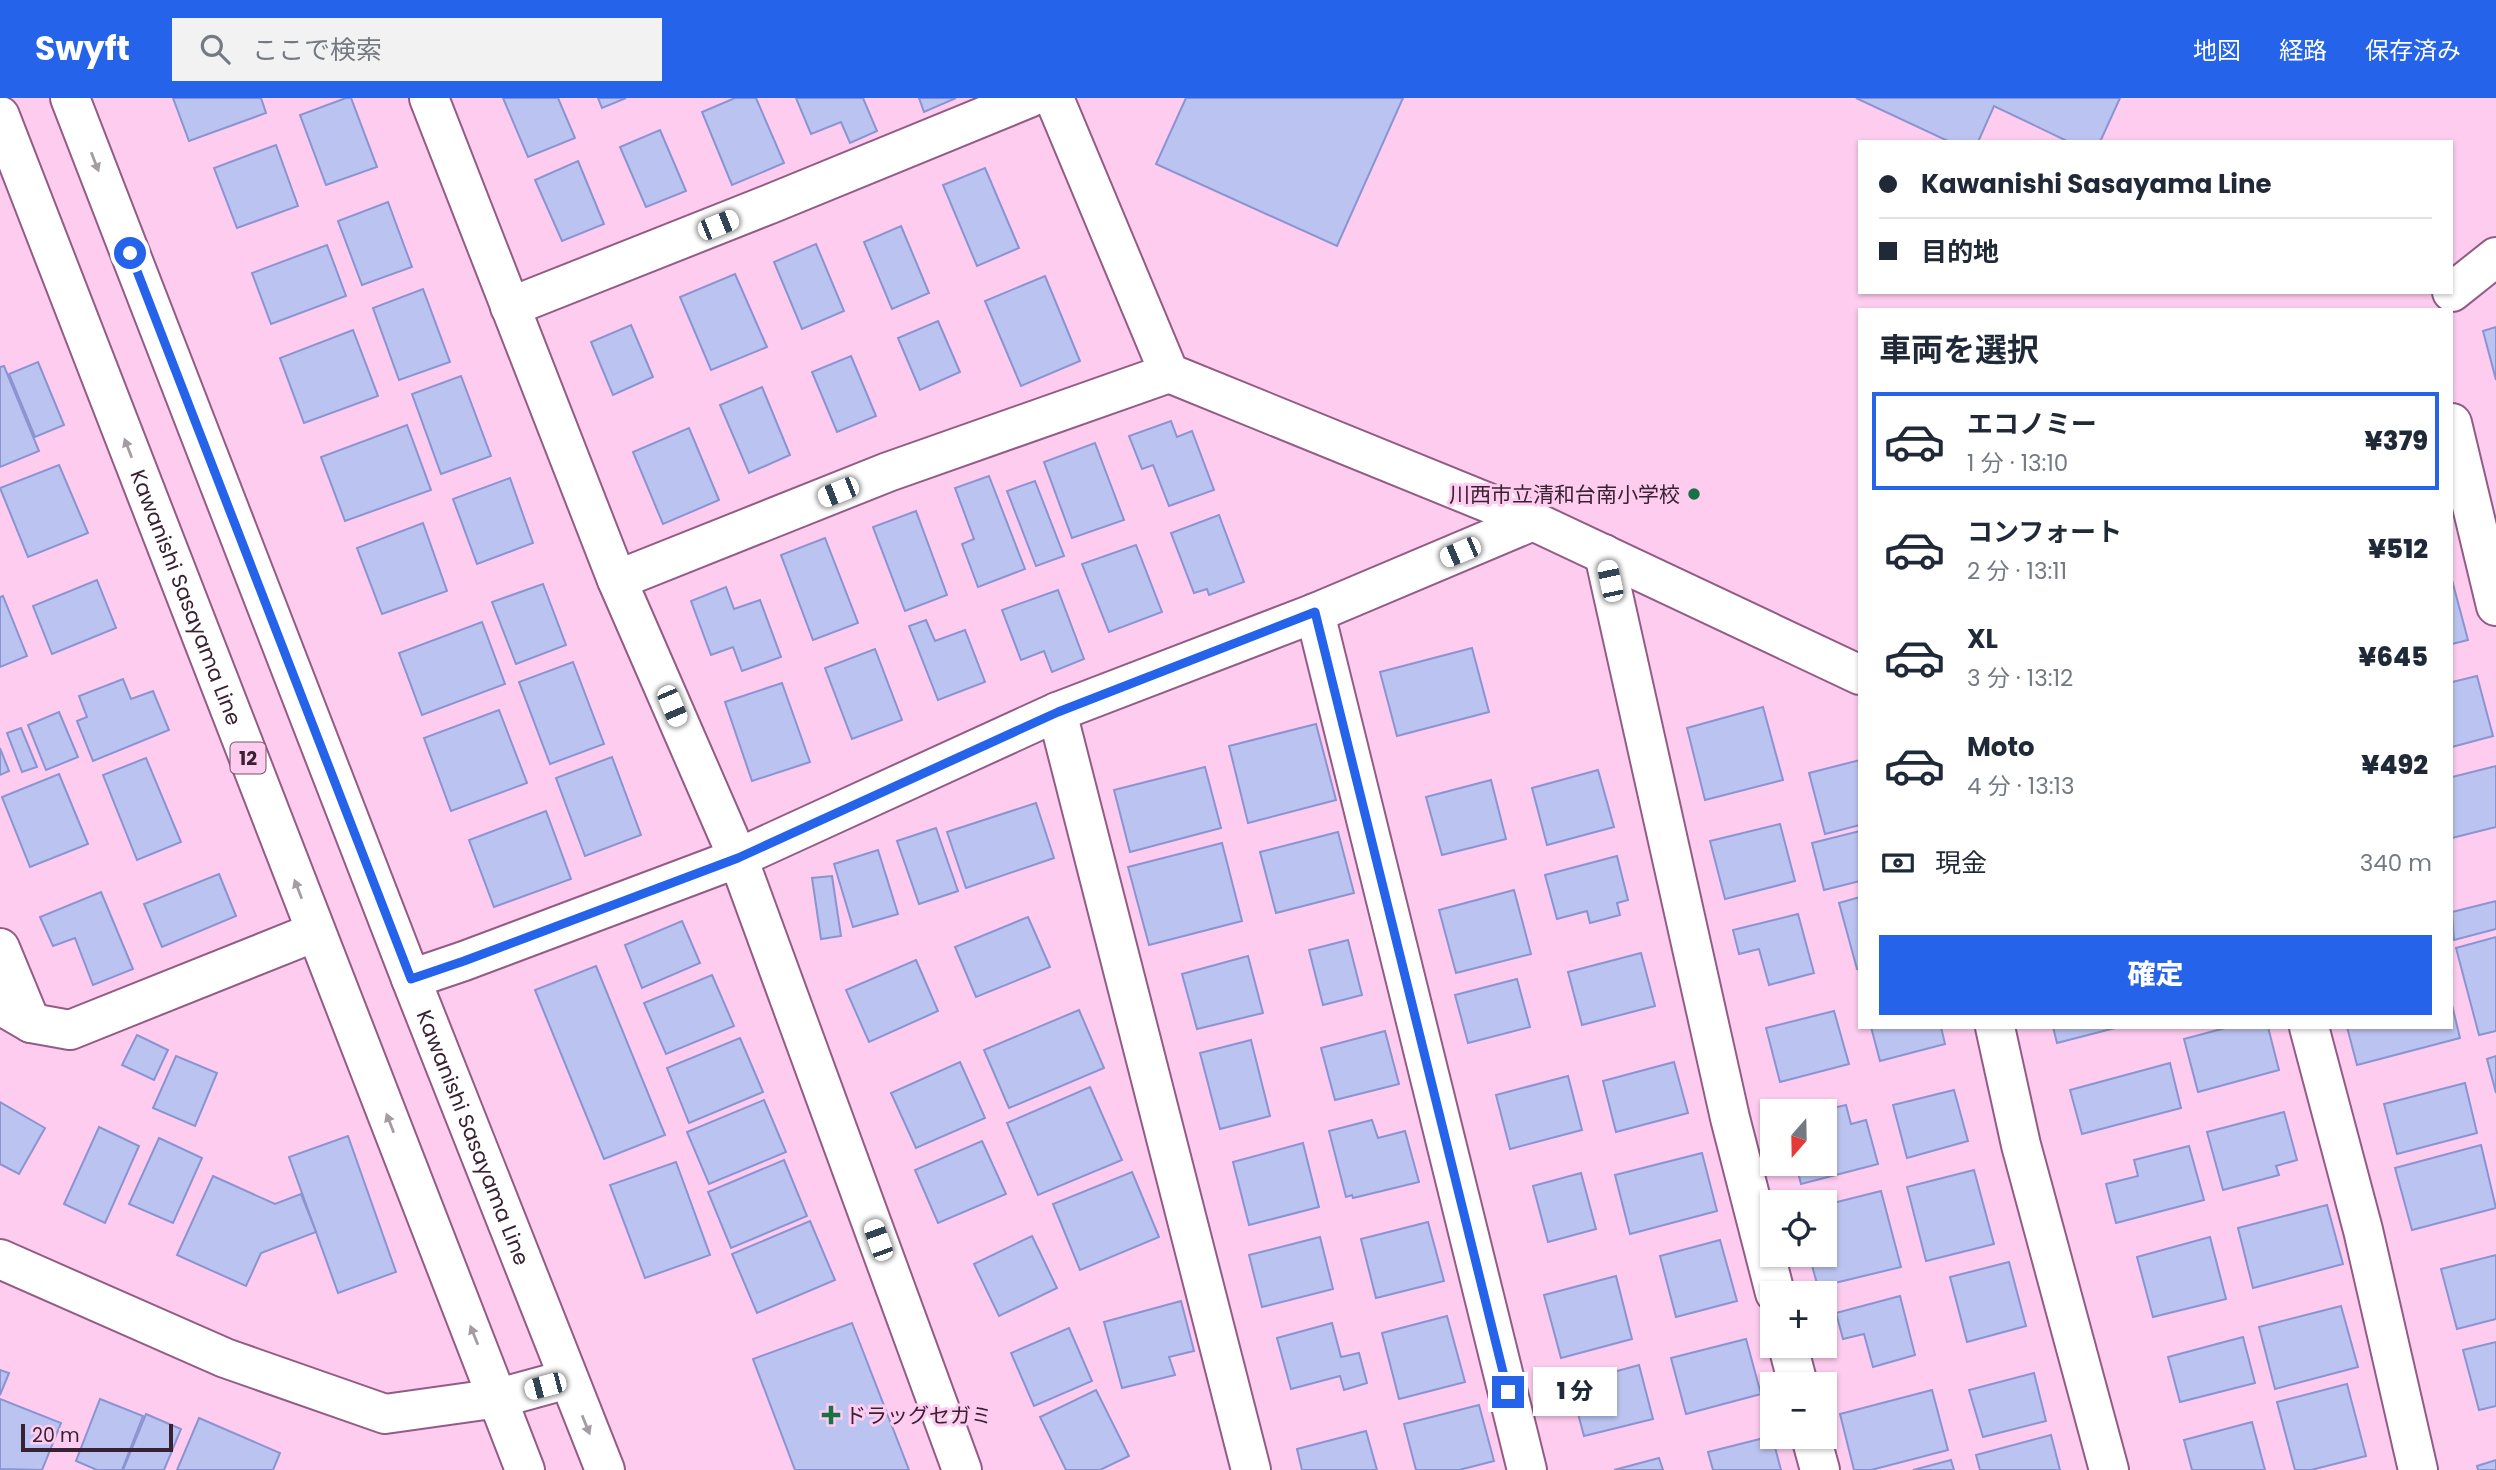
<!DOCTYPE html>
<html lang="ja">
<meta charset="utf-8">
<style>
:root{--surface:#fff;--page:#f2f2f3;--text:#1f2937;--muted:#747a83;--line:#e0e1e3;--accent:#2563eb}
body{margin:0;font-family:Poppins,"Noto Sans JP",sans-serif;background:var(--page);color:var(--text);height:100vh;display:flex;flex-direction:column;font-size:26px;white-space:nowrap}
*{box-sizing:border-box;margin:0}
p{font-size:23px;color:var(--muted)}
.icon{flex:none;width:38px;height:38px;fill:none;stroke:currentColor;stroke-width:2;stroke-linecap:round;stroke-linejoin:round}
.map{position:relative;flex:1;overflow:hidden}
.details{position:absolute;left:1858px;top:210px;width:595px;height:721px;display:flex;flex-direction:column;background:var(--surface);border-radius:0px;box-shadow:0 2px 5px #0004}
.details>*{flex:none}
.hud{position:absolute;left:1858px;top:42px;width:595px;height:154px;border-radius:0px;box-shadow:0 2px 5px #0004;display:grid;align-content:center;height:154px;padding:0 21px;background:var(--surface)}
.needle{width:46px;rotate:200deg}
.tools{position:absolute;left:1760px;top:1001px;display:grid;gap:14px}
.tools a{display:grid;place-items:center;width:77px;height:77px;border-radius:0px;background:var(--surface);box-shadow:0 2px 5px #0004;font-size:35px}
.scale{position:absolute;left:21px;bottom:18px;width:152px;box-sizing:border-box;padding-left:7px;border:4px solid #382132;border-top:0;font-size:19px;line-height:24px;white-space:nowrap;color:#382132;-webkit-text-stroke:5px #fdccef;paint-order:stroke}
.end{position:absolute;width:32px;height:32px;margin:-16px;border:9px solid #2563eb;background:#fff;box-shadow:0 0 0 4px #fff}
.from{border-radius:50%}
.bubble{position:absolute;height:49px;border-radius:0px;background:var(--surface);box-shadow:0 2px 5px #0004;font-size:23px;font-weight:800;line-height:49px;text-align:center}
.car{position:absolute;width:21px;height:42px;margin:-21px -10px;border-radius:9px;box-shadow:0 0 5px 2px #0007;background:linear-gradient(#fff 24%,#345 0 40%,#fff 0 76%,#345 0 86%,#fff 0)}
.hud b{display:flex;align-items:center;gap:24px;height:66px;font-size:26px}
.hud b+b{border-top:2px solid var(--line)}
.hud i{width:18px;height:18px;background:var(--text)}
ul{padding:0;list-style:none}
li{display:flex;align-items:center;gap:21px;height:98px;margin:0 14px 10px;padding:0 7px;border:4px solid transparent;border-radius:0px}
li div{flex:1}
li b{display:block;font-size:26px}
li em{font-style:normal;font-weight:800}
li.selected{border-color:var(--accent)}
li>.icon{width:63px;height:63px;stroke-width:1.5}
h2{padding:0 21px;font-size:32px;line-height:84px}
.pay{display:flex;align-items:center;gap:18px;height:77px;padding:0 21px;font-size:26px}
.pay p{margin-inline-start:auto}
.primary-button{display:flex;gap:14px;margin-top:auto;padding:14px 21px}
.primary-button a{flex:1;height:80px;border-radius:0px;background:var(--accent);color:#fff;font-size:28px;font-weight:800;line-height:80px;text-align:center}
header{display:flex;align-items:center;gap:42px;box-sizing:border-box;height:98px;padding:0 35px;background:var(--accent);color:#fff}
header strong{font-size:33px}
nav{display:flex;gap:38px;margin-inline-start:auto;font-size:24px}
.search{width:490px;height:63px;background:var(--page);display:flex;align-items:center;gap:18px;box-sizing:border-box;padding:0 24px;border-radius:0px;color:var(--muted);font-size:26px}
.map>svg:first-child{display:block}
.building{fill:#bbc3f0;stroke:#8a94d0;stroke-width:2}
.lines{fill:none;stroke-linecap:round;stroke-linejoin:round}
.minor-casing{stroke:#925c84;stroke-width:42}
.tertiary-casing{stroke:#925c84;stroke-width:42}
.primary-casing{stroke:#925c84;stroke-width:42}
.minor{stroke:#fff;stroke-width:38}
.tertiary{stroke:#fff;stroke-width:38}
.primary{stroke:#fff;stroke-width:38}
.oneway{fill:#a59ba3}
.route{stroke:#2563eb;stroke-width:9}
.poi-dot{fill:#187246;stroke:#fdccef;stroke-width:2.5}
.labels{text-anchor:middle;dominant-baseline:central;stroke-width:6;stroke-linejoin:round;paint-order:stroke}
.shield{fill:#fdccef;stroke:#73546b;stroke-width:2}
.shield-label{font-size:19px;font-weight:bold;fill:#382132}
.poi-label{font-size:21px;fill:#382132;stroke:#fdccef;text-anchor:end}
.street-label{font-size:21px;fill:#382132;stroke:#fdccef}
</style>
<header>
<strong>Swyft</strong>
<div class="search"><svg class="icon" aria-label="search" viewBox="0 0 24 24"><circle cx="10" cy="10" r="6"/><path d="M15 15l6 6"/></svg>ここで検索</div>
<nav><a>地図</a><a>経路</a><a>保存済み</a></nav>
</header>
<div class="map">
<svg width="2496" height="1372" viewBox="0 0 2496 1372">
<rect width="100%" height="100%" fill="#fdccef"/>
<g class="building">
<polygon points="173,0 261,0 266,15 189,43"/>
<polygon points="346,0 351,0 377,69 326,87 300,17"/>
<polygon points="503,0 558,0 575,40 528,59"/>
<polygon points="598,0 626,0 602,10"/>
<polygon points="735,0 756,0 784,65 732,87 702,14"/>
<polygon points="796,0 863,0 877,33 850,45 841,24 811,36"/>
<polygon points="919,0 956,0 924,14"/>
<polygon points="1186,0 1403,0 1337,148 1156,66"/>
<polygon points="1856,0 2120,0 2100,44 2069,44 1994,8 1978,44 1950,44"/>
<polygon points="660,32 686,93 646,109 620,49"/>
<polygon points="276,47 298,108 237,130 214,70"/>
<polygon points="578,63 604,126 562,143 535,82"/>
<polygon points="985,70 1019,150 977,168 943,87"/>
<polygon points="388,104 412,169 362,187 338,123"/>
<polygon points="901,128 929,195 892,211 864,144"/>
<polygon points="816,146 844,213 802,231 774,164"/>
<polygon points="327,147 346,198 271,226 252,175"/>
<polygon points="735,176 767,249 711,272 680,199"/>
<polygon points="1045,178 1080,263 1021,288 985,203"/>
<polygon points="423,191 450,264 399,282 373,210"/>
<polygon points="938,223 960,274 920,292 898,240"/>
<polygon points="631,227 653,279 613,297 591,244"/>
<polygon points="2496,229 2496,282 2483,233"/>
<polygon points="353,232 378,298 304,325 280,260"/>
<polygon points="851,258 876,318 837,334 812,274"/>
<polygon points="38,264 64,327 35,339 9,276"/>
<polygon points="4,268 39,353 0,369 0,269"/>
<polygon points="461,278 491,358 441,376 412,296"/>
<polygon points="762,289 790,357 749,375 720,307"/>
<polygon points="1171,323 1177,339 1192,333 1214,392 1169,408 1153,367 1142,371 1129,338"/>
<polygon points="407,327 431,392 345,423 321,359"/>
<polygon points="689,330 719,402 663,426 633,354"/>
<polygon points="1095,345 1124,422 1072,440 1044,364"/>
<polygon points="59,367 88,435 28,459 0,390"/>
<polygon points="989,378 1025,471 978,489 962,446 974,441 955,390"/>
<polygon points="510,380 533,445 477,466 453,401"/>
<polygon points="1035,383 1064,458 1036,468 1007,393"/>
<polygon points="916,413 947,497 905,513 873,429"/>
<polygon points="1219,417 1244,484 1209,497 1207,491 1194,495 1171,435"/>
<polygon points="423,425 447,493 382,516 357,450"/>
<polygon points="825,440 858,525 813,542 781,457"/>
<polygon points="1136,447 1162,514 1109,534 1082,466"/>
<polygon points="97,482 116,530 52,556 33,508"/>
<polygon points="2452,482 2468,542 2452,546"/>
<polygon points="543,486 566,547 516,566 492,504"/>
<polygon points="726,489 734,511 760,502 781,559 742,573 733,549 711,557 691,503"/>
<polygon points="1058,492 1084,561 1052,574 1044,553 1021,562 1002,512"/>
<polygon points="3,498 27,558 0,569 0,499"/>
<polygon points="926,522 935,543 965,532 985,584 938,602 909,528"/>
<polygon points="482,524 505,586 422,617 399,555"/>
<polygon points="1472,550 1489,614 1397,638 1380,574"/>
<polygon points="875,551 902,622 852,641 825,570"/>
<polygon points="573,564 604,646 550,666 519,584"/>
<polygon points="2477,578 2493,638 2452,649 2452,584"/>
<polygon points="123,581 131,601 153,593 169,632 93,663 77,623 87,619 79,598"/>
<polygon points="782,585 810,664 752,683 725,604"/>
<polygon points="1763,609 1783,682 1705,702 1687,630"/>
<polygon points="499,612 527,685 451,713 424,640"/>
<polygon points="59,614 78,659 46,672 28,627"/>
<polygon points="1316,626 1336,702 1248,725 1229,648"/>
<polygon points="21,630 37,669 22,674 7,635"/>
<polygon points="0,650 9,673 0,677"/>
<polygon points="612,659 641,737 585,758 556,680"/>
<polygon points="146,660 181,744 137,762 103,677"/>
<polygon points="1860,662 1860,727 1825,736 1809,675"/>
<polygon points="2496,668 2496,729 2452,740 2452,679"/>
<polygon points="1205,669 1221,730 1130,754 1114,692"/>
<polygon points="1598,672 1614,729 1547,747 1532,690"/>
<polygon points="59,676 88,746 30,769 2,699"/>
<polygon points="1491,682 1506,741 1442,757 1426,699"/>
<polygon points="1036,705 1054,760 966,790 947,734"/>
<polygon points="546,713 571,781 494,809 469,742"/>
<polygon points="1780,726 1795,783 1725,801 1710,743"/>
<polygon points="936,730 958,793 919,806 897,743"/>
<polygon points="1860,733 1860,783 1824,792 1812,745"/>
<polygon points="1338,734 1354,795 1276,815 1260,754"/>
<polygon points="1222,745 1242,823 1149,847 1128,769"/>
<polygon points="878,752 898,816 853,829 834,766"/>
<polygon points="1617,758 1628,802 1617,805 1620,817 1590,825 1587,813 1557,821 1545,777"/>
<polygon points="219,776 236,818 162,849 144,806"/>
<polygon points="832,778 841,838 821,841 812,780"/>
<polygon points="1514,792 1531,856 1456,875 1439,812"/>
<polygon points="101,794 133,871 93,887 75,840 53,848 40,819"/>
<polygon points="1860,799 1860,870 1857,871 1839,805"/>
<polygon points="2496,803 2496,831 2454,842 2452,814"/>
<polygon points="1798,816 1814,875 1769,887 1759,851 1739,856 1733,832"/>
<polygon points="1028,819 1050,869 976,899 955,849"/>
<polygon points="682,823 700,865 642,890 625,847"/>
<polygon points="2496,839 2496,933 2479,937 2456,850"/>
<polygon points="1348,842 1362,897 1323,907 1309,852"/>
<polygon points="1641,855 1655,908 1582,927 1568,874"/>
<polygon points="1248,858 1263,915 1197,931 1182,876"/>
<polygon points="916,862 938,913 869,944 846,892"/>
<polygon points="596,868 665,1037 604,1061 535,892"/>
<polygon points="712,877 734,928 666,956 644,905"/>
<polygon points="1517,881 1530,929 1468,945 1455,897"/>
<polygon points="2452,907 2460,940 2357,967 2347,929 2452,929"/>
<polygon points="1079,912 1104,970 1009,1010 984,952"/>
<polygon points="1834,913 1849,966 1780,984 1766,930"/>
<polygon points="1871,929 1941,929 1945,946 1880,963"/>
<polygon points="2053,929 2119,929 2057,945"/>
<polygon points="2229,929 2268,929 2279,972 2198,994 2184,941"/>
<polygon points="1385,933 1399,986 1335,1002 1321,950"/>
<polygon points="137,937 168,952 154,982 122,967"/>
<polygon points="740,940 763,994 689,1025 667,970"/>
<polygon points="1251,942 1270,1018 1220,1031 1200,955"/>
<polygon points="176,958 217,975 195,1028 153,1010"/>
<polygon points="2496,958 2496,995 2487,961"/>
<polygon points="960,964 985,1020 916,1050 891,995"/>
<polygon points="1674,964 1688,1015 1616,1034 1603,983"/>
<polygon points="2170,965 2181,1010 2082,1036 2070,992"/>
<polygon points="1568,978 1582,1032 1510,1051 1496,997"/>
<polygon points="2465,985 2477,1035 2397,1056 2384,1006"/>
<polygon points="1090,989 1122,1062 1038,1097 1007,1025"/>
<polygon points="1954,992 1968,1043 1907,1060 1893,1007"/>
<polygon points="764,1002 786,1054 709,1086 687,1034"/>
<polygon points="0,1004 45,1030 19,1076 0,1066"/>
<polygon points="1846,1007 1851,1026 1866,1022 1878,1066 1801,1086 1796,1066 1825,1066 1825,1013 1821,1013"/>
<polygon points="2284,1014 2297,1062 2276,1068 2279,1077 2223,1092 2207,1034"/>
<polygon points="1372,1022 1378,1040 1405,1033 1419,1084 1353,1100 1352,1097 1346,1099 1329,1033"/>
<polygon points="99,1029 139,1048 105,1125 64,1106"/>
<polygon points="348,1038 396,1174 338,1195 289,1059"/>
<polygon points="159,1040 202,1060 173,1125 129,1106"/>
<polygon points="982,1043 1006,1096 938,1125 915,1072"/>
<polygon points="1303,1045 1319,1109 1249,1127 1233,1064"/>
<polygon points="2481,1047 2496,1110 2412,1132 2395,1070"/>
<polygon points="2189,1048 2204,1102 2116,1125 2106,1086 2138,1078 2134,1062"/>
<polygon points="1702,1055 1717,1113 1630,1136 1615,1077"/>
<polygon points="784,1062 807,1118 731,1150 708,1094"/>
<polygon points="676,1064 710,1157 645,1180 610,1087"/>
<polygon points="1974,1072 1994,1146 1926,1163 1907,1089"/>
<polygon points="1132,1074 1159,1139 1080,1172 1053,1106"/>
<polygon points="1581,1075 1596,1131 1548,1144 1533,1088"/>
<polygon points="213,1078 275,1106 301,1096 316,1134 261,1155 246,1188 177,1157"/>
<polygon points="1881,1093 1901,1169 1818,1189 1809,1157 1825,1157 1825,1107"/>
<polygon points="2327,1107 2343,1166 2253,1190 2238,1130"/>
<polygon points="810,1123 835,1182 757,1215 732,1156"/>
<polygon points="1428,1124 1444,1183 1376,1200 1361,1141"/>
<polygon points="1032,1138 1057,1190 999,1218 974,1166"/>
<polygon points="1320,1139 1333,1191 1262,1209 1249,1157"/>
<polygon points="2210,1139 2226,1201 2153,1219 2137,1159"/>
<polygon points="1720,1142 1737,1203 1676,1219 1660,1158"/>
<polygon points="2496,1157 2496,1221 2457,1231 2441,1171"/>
<polygon points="2009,1164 2026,1228 1967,1244 1950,1179"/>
<polygon points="1616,1178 1632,1241 1561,1260 1544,1197"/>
<polygon points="1900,1198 1915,1257 1873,1269 1864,1236 1843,1241 1836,1215"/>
<polygon points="1181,1203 1194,1253 1169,1259 1175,1277 1122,1290 1104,1224"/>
<polygon points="2341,1208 2358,1269 2275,1291 2259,1229"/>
<polygon points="1447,1218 1465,1284 1399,1301 1382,1235"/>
<polygon points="852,1225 909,1372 795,1372 753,1261"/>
<polygon points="1332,1225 1341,1259 1359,1255 1367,1285 1344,1292 1340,1278 1291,1291 1277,1240"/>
<polygon points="1069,1230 1092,1283 1034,1308 1011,1255"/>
<polygon points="2243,1239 2255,1285 2180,1304 2168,1259"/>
<polygon points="1746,1241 1761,1296 1686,1316 1671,1260"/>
<polygon points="2496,1244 2496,1308 2479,1312 2463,1252"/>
<polygon points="1639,1267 1653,1321 1584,1338 1570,1286"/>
<polygon points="0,1272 9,1275 0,1297"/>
<polygon points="2034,1275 2046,1323 1983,1339 1969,1292"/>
<polygon points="2347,1286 2366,1358 2311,1372 2295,1372 2277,1304"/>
<polygon points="1096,1292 1129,1358 1100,1372 1066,1372 1040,1319"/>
<polygon points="1932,1292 1948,1352 1871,1372 1854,1372 1840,1316"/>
<polygon points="0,1301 61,1325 42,1372 0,1371"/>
<polygon points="100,1301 143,1318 122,1372 97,1372 76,1363"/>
<polygon points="1479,1307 1494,1363 1459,1372 1416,1372 1404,1326"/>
<polygon points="146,1316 181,1331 164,1372 123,1372"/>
<polygon points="199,1320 280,1355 273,1372 177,1372"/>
<polygon points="2252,1324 2265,1372 2192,1372 2184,1342"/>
<polygon points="1366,1333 1377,1372 1302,1372 1297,1351"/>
<polygon points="2051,1337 2060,1372 1980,1372 1976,1357"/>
<polygon points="1772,1338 1781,1372 1713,1372 1708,1354"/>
<polygon points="1659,1360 1663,1372 1614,1372"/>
<polygon points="1951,1362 1954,1372 1913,1372"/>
<polygon points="2496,1362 2496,1372 2478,1372 2477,1368"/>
</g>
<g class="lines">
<defs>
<g id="minor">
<polyline points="429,0 617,482 738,760 962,1372"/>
<polyline points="1054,0 1169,275 1533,423 1860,577"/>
<polyline points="2452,194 2496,159"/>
<polyline points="510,209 770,106 1029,0"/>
<polyline points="2452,325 2496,508"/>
<polyline points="1604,456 1730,1020 1775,1195"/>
<polyline points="617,482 888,374 1169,275"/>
<polyline points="1315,515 1527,1372"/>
<polyline points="1057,614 1251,1372"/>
<polyline points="0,850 31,925"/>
<polyline points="411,881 464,863 738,760 1057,614 1315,515 1533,423"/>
<polyline points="0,907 31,925 70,932 315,834"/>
<polyline points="1995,929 2021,1047 2109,1372"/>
<polyline points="2309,929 2363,1132 2418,1372"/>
<polyline points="1788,1248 1798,1286"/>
<polyline points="1811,1339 1820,1372"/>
</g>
<polyline id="tertiary" points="0,1161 225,1260 385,1316 499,1300 568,1281"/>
<g id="primary">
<path id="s1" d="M70 0 411 881 605 1372"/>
<path id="s2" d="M0 18 525 1372"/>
</g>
</defs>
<use href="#minor" class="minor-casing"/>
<use href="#tertiary" class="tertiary-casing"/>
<use href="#primary" class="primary-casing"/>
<use href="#minor" class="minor"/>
<use href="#tertiary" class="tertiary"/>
<use href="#primary" class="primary"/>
</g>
<defs><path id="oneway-solid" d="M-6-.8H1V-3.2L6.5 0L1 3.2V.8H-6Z" transform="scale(1.75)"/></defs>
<g class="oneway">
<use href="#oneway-solid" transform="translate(95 64) rotate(69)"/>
<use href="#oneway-solid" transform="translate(128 350) rotate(-111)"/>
<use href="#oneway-solid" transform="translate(298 791) rotate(-111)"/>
<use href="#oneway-solid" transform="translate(390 1025) rotate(-111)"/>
<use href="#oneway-solid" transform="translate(474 1237) rotate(-112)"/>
<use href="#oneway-solid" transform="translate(586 1327) rotate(68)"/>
</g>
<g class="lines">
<polyline class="route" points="130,155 411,881 464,863 738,760 1058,614 1315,514 1508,1294"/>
</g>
<g class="poi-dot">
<circle cx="1694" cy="396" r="7"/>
<path d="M827.5 1306.5h7v7h7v7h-7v7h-7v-7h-7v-7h7z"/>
</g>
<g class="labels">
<rect class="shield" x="230.5" y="644.5" width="35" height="31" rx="5"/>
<g class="shield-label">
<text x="248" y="660">12</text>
</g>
<g class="poi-label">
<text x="1680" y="396">川西市立清和台南小学校</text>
<text x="845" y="1317" text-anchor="start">ドラッグセガミ</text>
</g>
<g class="street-label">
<text stroke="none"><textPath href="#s2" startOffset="516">Kawanishi Sasayama Line</textPath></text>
<text stroke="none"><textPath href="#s1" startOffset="1115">Kawanishi Sasayama Line</textPath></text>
</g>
</g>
</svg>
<div class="tools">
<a><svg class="needle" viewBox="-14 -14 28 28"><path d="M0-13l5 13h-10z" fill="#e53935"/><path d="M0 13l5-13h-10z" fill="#747a83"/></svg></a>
<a><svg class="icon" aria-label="locate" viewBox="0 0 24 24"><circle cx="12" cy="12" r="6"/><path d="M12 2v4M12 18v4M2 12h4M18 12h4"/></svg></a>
<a>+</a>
<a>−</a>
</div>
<div class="scale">20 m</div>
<i class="end from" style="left:130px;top:155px"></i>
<i class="end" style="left:1508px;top:1294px"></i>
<div class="bubble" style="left:1533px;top:1269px;width:84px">1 分</div>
<i class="car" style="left:718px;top:127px;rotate:68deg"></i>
<i class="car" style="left:838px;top:394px;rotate:248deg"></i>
<i class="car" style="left:1460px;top:454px;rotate:247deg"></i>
<i class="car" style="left:1610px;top:483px;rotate:348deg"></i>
<i class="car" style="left:672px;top:608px;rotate:157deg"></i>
<i class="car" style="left:878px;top:1142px;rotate:340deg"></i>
<i class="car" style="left:545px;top:1288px;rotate:255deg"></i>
<div class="hud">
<b><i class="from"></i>Kawanishi Sasayama Line</b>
<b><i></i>目的地</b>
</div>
<section class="details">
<h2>車両を選択</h2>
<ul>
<li class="selected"><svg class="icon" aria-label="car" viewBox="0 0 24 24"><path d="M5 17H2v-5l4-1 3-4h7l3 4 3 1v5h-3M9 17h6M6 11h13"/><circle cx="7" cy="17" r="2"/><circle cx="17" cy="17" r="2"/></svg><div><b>エコノミー</b><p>1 分 · 13:10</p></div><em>¥379</em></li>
<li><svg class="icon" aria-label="car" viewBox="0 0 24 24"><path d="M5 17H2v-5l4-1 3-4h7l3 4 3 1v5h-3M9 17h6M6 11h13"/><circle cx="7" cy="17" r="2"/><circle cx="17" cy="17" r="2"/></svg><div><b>コンフォート</b><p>2 分 · 13:11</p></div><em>¥512</em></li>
<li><svg class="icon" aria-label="car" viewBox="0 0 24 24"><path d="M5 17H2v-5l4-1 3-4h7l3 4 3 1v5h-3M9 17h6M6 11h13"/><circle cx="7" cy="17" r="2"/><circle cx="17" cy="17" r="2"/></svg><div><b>XL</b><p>3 分 · 13:12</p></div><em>¥645</em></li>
<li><svg class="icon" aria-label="car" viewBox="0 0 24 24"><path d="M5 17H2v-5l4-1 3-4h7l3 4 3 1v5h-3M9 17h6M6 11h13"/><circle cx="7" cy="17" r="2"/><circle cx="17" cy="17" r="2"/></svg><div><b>Moto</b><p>4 分 · 13:13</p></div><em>¥492</em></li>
</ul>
<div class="pay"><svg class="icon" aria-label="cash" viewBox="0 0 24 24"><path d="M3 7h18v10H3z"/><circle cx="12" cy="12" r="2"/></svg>現金<p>340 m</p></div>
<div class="primary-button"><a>確定</a></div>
</section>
</div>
